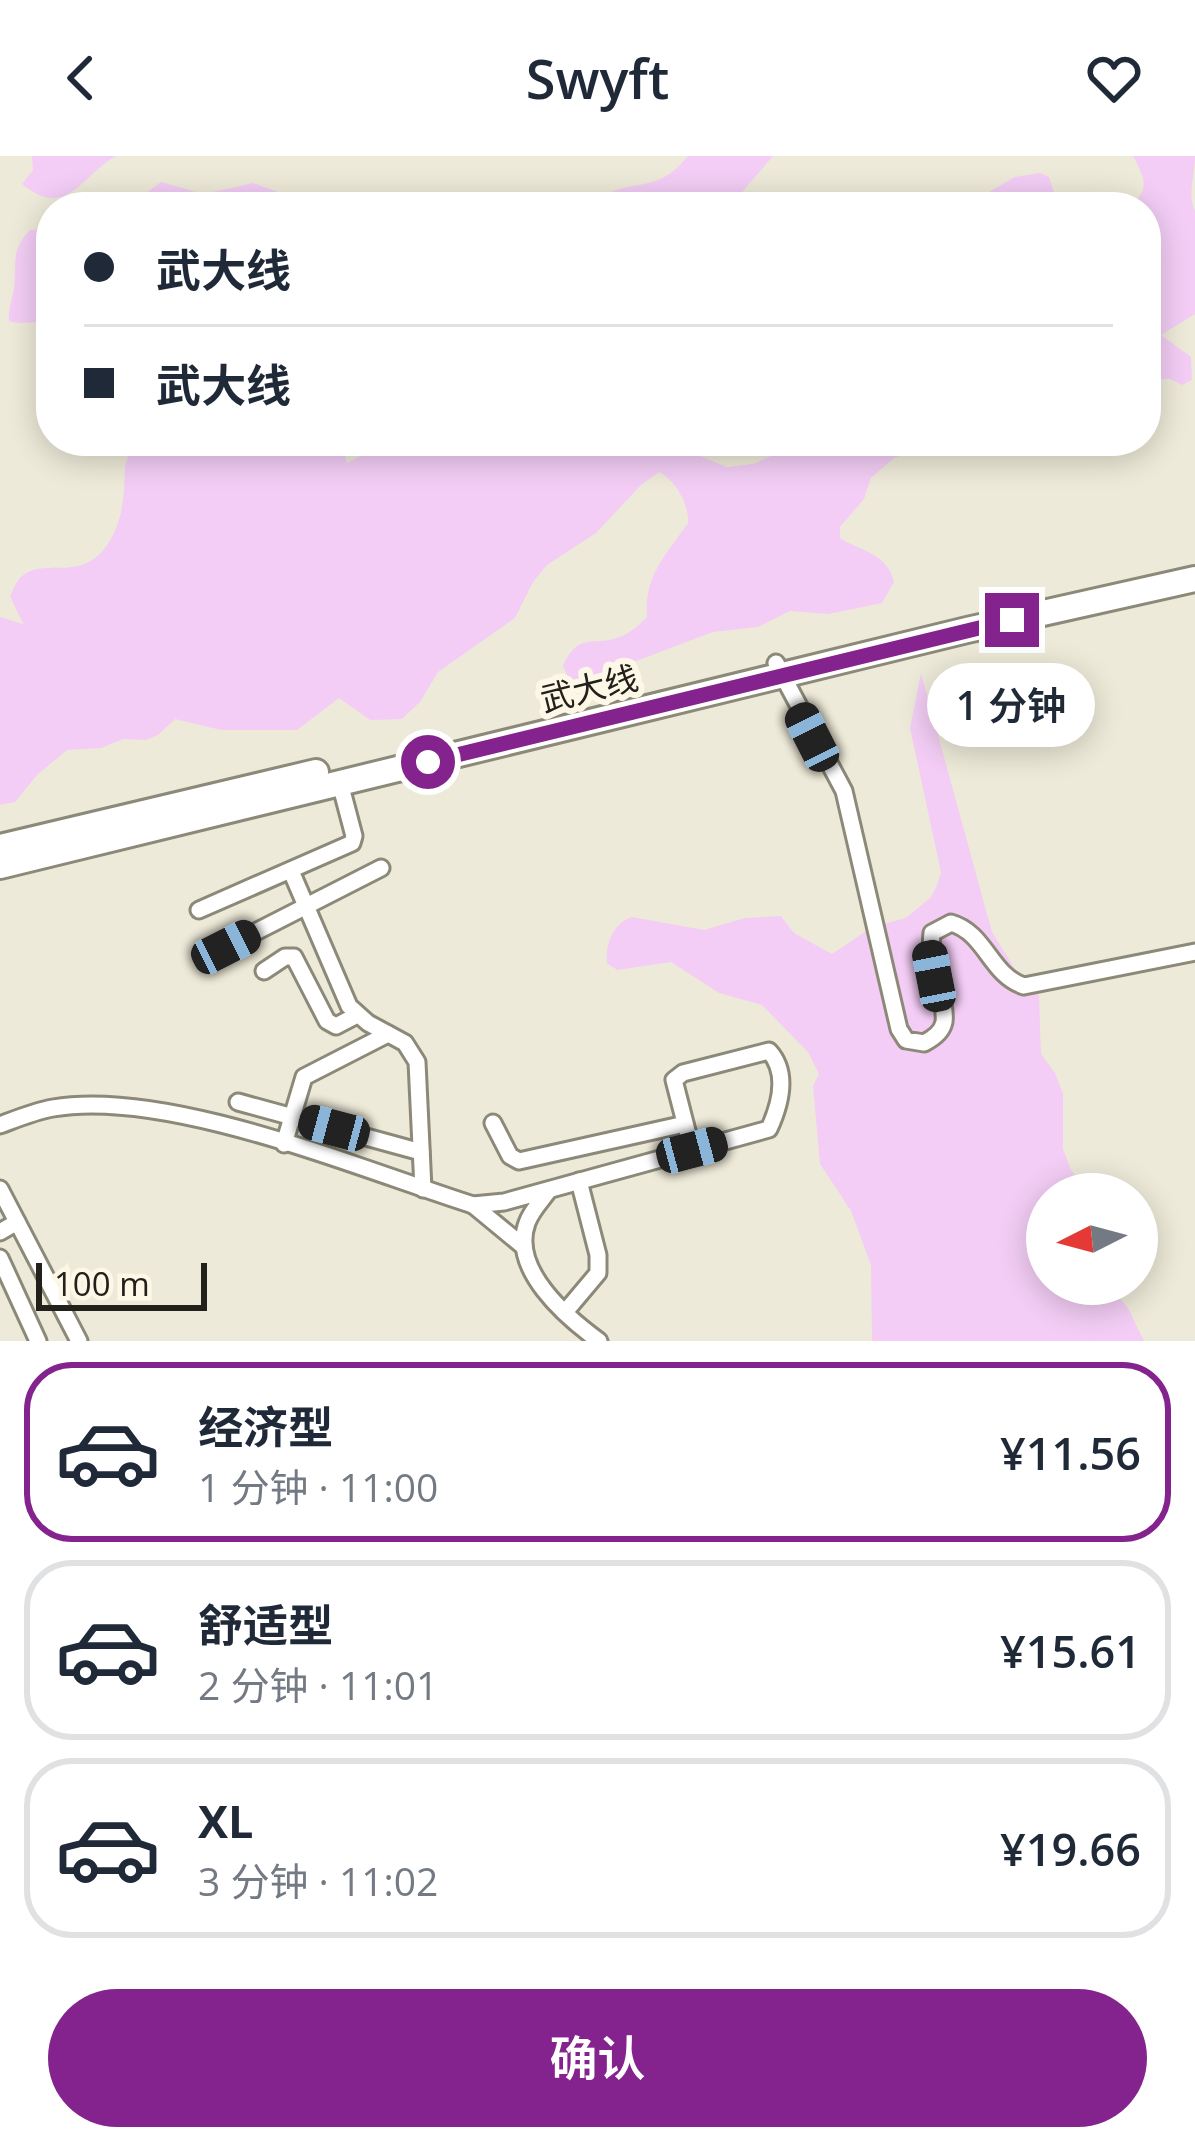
<!DOCTYPE html>
<html lang="zh">
<meta charset="utf-8">
<style>
:root{--surface:#fff;--page:#f6f6f7;--text:#1f2937;--muted:#747a83;--line:#e0e1e3;--accent:#84238d}
body{margin:0;font-family:"Open Sans","Noto Sans SC",sans-serif;background:var(--page);color:var(--text);height:100vh;display:flex;flex-direction:column;font-size:45px;white-space:nowrap}
*{box-sizing:border-box;margin:0}
p{font-size:39px;color:var(--muted)}
.icon{flex:none;width:66px;height:66px;fill:none;stroke:currentColor;stroke-width:2;stroke-linecap:round;stroke-linejoin:round}
.map{position:relative;height:1185px;overflow:hidden}
.details{display:flex;flex-direction:column;background:var(--surface);flex:1}
.details>*{flex:none}
.top-card{position:absolute;left:36px;top:36px;width:1125px;height:264px;border-radius:48px;box-shadow:0 6px 30px #0003;display:grid;align-content:center;height:264px;padding:0 48px;background:var(--surface)}
.needle{width:78px;rotate:264deg}
.controls{position:absolute;left:1026px;top:1017px;display:grid;gap:24px}
.controls a{display:grid;place-items:center;width:132px;height:132px;border-radius:50%;background:var(--surface);box-shadow:0 6px 30px #0003;font-size:60px}
.scale{position:absolute;left:36px;bottom:30px;width:171px;box-sizing:border-box;padding-left:12px;border:6px solid #22201a;border-top:0;font-size:33px;line-height:42px;white-space:nowrap;color:#22201a;-webkit-text-stroke:9px #fcf7e6;paint-order:stroke}
.end{position:absolute;width:54px;height:54px;margin:-27px;border:15px solid #84238d;background:#fff;box-shadow:0 0 0 6px #fff}
.from{border-radius:50%}
.bubble{position:absolute;height:84px;border-radius:42px;background:var(--surface);box-shadow:0 6px 30px #0003;font-size:39px;font-weight:600;line-height:84px;text-align:center}
.car{position:absolute;width:36px;height:72px;margin:-36px -18px;border-radius:15px;box-shadow:0 0 9px 3px #0007;background:linear-gradient(#222 24%,#8ab4d8 0 40%,#222 0 76%,#8ab4d8 0 86%,#222 0)}
.top-card b{display:flex;align-items:center;gap:42px;height:114px;font-size:45px}
.top-card b+b{border-top:3px solid var(--line)}
.top-card i{width:30px;height:30px;background:var(--text)}
ul{padding:21px 0 0;list-style:none}
li{display:flex;align-items:center;gap:36px;height:180px;margin:0 24px 18px;padding:0 24px;border:6px solid var(--line);border-radius:48px}
li div{flex:1}
li b{display:block;font-size:45px}
li em{font-style:normal;font-weight:600}
li.on{border-color:var(--accent)}
li>.icon{width:108px;height:108px;stroke-width:1.5}
.button{display:flex;gap:24px;margin-top:auto;padding:24px 48px}
.button a{flex:1;height:138px;border-radius:72px;background:var(--accent);color:#fff;font-size:48px;font-weight:600;line-height:138px;text-align:center}
header{display:flex;justify-content:space-between;align-items:center;height:156px;padding:0 48px;background:var(--surface);font-size:54px;font-weight:600}
.map>svg:first-child{display:block}
.green{fill:#f3cdf5}
.lines{fill:none;stroke-linecap:round;stroke-linejoin:round}
.minor-casing{stroke:#8d8979;stroke-width:21}
.highway-casing{stroke:#8d8979;stroke-width:30}
.minor{stroke:#fff;stroke-width:15}
.highway{stroke:#fff;stroke-width:24}
.route{stroke:#84238d;stroke-width:15}
.labels{text-anchor:middle;dominant-baseline:central;stroke-width:12;stroke-linejoin:round;paint-order:stroke}
.street-label{font-size:33px;fill:#22201a;stroke:#fcf7e6}
</style>
<header><svg class="icon" aria-label="back" viewBox="0 0 24 24"><path d="M15 5l-7 7 7 7"/></svg>Swyft<svg class="icon" aria-label="heart" viewBox="0 0 24 24"><path d="M12 20l-8-8c-3-5 5-10 8-4 3-6 11-1 8 4z"/></svg></header>
<div class="map">
<svg width="1195" height="1185" viewBox="0 0 1195 1185">
<rect width="100%" height="100%" fill="#eeead9"/>
<g class="green">
<path d="M32 0H116C80 20 67 65 22 28L33 14Z"/>
<path d="M688 0H773L738 41 740 51H595L598 43C634 20 656 40 688 0Z"/>
<path d="M1133 0H1195C1195 18 1187 39 1195 55V158L1161 179 1191 201 1192 224 1182 229 1170 223H1146V51H1129C1151 33 1145 23 1133 0Z"/>
<polygon points="1040,17 1049,21 1059,51 931,51 973,45 1015,21"/>
<polygon points="161,26 204,38 253,27 310,48 340,51 127,51"/>
<path d="M41 73 51 77V168C36 163 24 170 9 165 8 152 12 145 14 133 17 107 10 95 30 74Z"/>
<path d="M133 285H341L347 307 390 285H663L671 295 695 298 727 311 753 308 805 285H881L898 293 921 287 915 294 894 302 871 322 864 343 840 371V382C862 396 887 397 894 426L882 447 828 458 790 455 758 471 713 476 615 513 582 533 573 532 563 510C579 474 594 492 622 480 632 476 640 468 647 461 644 419 666 399 688 367 689 348 676 325 659 316L641 329 596 377 547 409 533 426 515 462 438 516 420 546 402 563 370 564 339 542 297 574H221L175 563 158 579 146 584 123 583 101 592 67 594 37 619 15 646 0 649V461L23 468 10 440C13 435 15 428 19 423 44 396 86 435 114 377 124 356 124 334 125 312 126 303 131 294 133 285Z"/>
<path d="M921 517 992 776 1020 821 1039 839 1041 898 1055 917 1063 938V993L1071 1014 1091 1038H1047V1128H1108L1128 1152 1144 1185H872L871 1109 851 1055 820 1008 813 930 819 918 808 896 762 849 719 837 671 806 617 814 607 807C605 789 613 767 632 761L704 774 745 762 781 760 794 777 832 798 872 771 906 762 931 741 937 729 941 716 910 572Z"/>
</g>
<g class="lines">
<defs>
<g id="minor">
<path d="M776 507 844 635 899 873 906 884 924 887C932 883 942 876 944 866 947 844 928 807 932 777L951 767C986 777 990 819 1024 830L1195 796"/>
<polyline points="291,715 349,850 368,867 405,887 417,906 423,1033"/>
<polyline points="199,754 352,687 354,680 340,627"/>
<polyline points="226,791 381,712"/>
<polyline points="264,815 285,801 294,801 327,865 336,870 357,859"/>
<polyline points="238,946 421,996"/>
<polyline points="493,967 510,1000 519,1005 685,968"/>
<path d="M0 969C16 963 35 955 53 952 167 932 360 1013 473 1049L504 1046 769 973C780 949 789 917 769 895L683 917 674 924 692 994"/>
<polyline points="284,988 304,921 388,878"/>
<polyline points="0,1033 79,1185"/>
<path d="M549 1034C542 1044 531 1055 527 1067 510 1113 566 1161 599 1185"/>
<polyline points="473,1049 524,1091"/>
<polyline points="0,1076 17,1066"/>
<polyline points="0,1102 38,1185"/>
<polyline points="566,1155 598,1117 598,1099 579,1025"/>
</g>
<g id="highway">
<polyline points="0,691 316,616"/>
<polyline points="0,710 967,474 1195,423"/>
</g>
</defs>
<use href="#minor" class="minor-casing"/>
<use href="#highway" class="highway-casing"/>
<use href="#minor" class="minor"/>
<use href="#highway" class="highway"/>
</g>
<g class="lines">
<polyline class="route" points="428,606 1012,464"/>
</g>
<g class="labels">
<g class="street-label">
<text transform="translate(589 532) rotate(-14)">武大线</text>
</g>
</g>
</svg>
<div class="controls">
<a><svg class="needle" viewBox="-14 -14 28 28"><path d="M0-13l5 13h-10z" fill="#e53935"/><path d="M0 13l5-13h-10z" fill="#747a83"/></svg></a>
</div>
<div class="scale">100 m</div>
<i class="end from" style="left:428px;top:606px"></i>
<i class="end" style="left:1012px;top:464px"></i>
<div class="bubble" style="left:927px;top:507px;width:168px">1 分钟</div>
<i class="car" style="left:812px;top:581px;rotate:333deg"></i>
<i class="car" style="left:226px;top:791px;rotate:63deg"></i>
<i class="car" style="left:934px;top:820px;rotate:349deg"></i>
<i class="car" style="left:334px;top:972px;rotate:285deg"></i>
<i class="car" style="left:692px;top:994px;rotate:75deg"></i>
<div class="top-card">
<b><i class="from"></i>武大线</b>
<b><i></i>武大线</b>
</div>
</div>
<section class="details">
<ul>
<li class="on"><svg class="icon" aria-label="car" viewBox="0 0 24 24"><path d="M5 17H2v-5l4-1 3-4h7l3 4 3 1v5h-3M9 17h6M6 11h13"/><circle cx="7" cy="17" r="2"/><circle cx="17" cy="17" r="2"/></svg><div><b>经济型</b><p>1 分钟 · 11:00</p></div><em>¥11.56</em></li>
<li><svg class="icon" aria-label="car" viewBox="0 0 24 24"><path d="M5 17H2v-5l4-1 3-4h7l3 4 3 1v5h-3M9 17h6M6 11h13"/><circle cx="7" cy="17" r="2"/><circle cx="17" cy="17" r="2"/></svg><div><b>舒适型</b><p>2 分钟 · 11:01</p></div><em>¥15.61</em></li>
<li><svg class="icon" aria-label="car" viewBox="0 0 24 24"><path d="M5 17H2v-5l4-1 3-4h7l3 4 3 1v5h-3M9 17h6M6 11h13"/><circle cx="7" cy="17" r="2"/><circle cx="17" cy="17" r="2"/></svg><div><b>XL</b><p>3 分钟 · 11:02</p></div><em>¥19.66</em></li>
</ul>
<div class="button"><a>确认</a></div>
</section>
